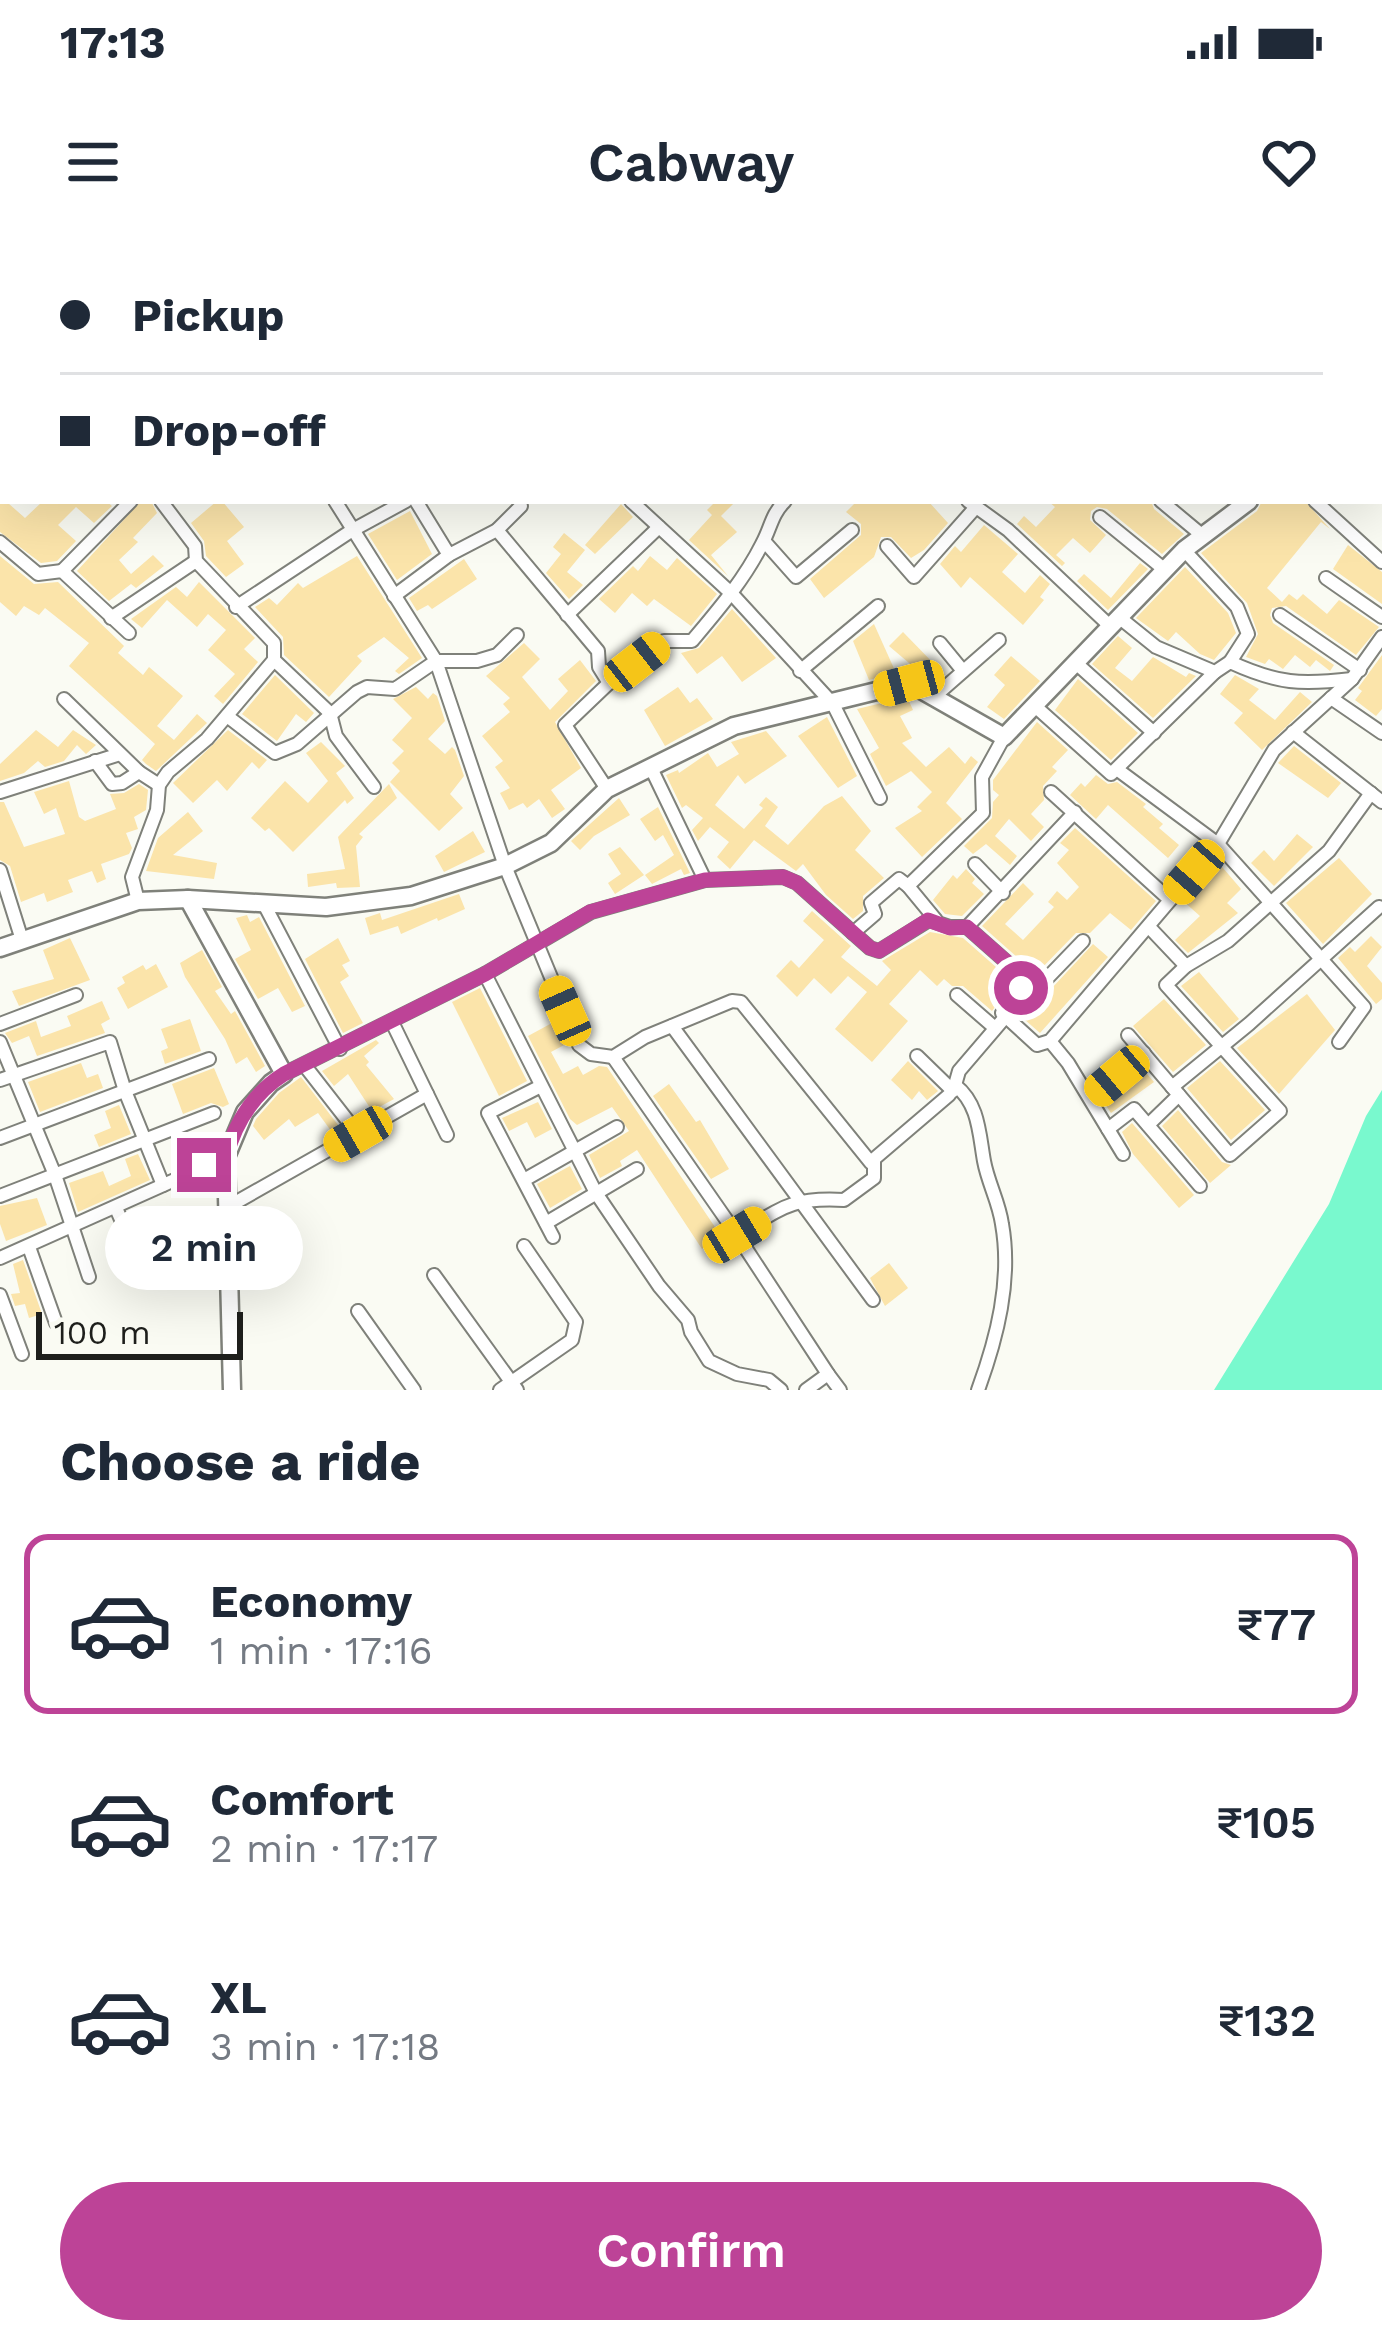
<!DOCTYPE html>
<meta charset="utf-8">
<style>
:root{--surface:#fff;--page:#f6f6f7;--text:#1f2937;--muted:#747a83;--line:#e0e1e3;--accent:#bd4397}
body{margin:0;font-family:"Work Sans",sans-serif;background:var(--page);color:var(--text);height:100vh;display:flex;flex-direction:column;font-size:45px;white-space:nowrap}
*{box-sizing:border-box;margin:0}
p{font-size:39px;color:var(--muted)}
.icon{flex:none;width:66px;height:66px;fill:none;stroke:currentColor;stroke-width:2;stroke-linecap:round;stroke-linejoin:round}
.map{position:relative;height:1150px;overflow:hidden}
.side{display:flex;flex-direction:column;background:var(--surface);flex:1}
.side>*{flex:none}
.hud{position:absolute;left:0px;top:0px;width:1383px;height:264px;box-shadow:0 12px 48px #0002;display:grid;align-content:center;height:264px;padding:0 60px;background:var(--surface)}
.scale{position:absolute;left:36px;bottom:30px;width:207px;box-sizing:border-box;padding-left:12px;border:6px solid #1e1f1c;border-top:0;font-size:33px;line-height:42px;white-space:nowrap;color:#1e1f1c;-webkit-text-stroke:9px #fafbf3;paint-order:stroke}
.end{position:absolute;width:54px;height:54px;margin:-27px;border:15px solid #bd4397;background:#fff;box-shadow:0 0 0 6px #fff}
.from{border-radius:50%}
.bubble{position:absolute;height:84px;border-radius:42px;background:var(--surface);box-shadow:0 12px 48px #0002;font-size:39px;font-weight:600;line-height:84px;text-align:center}
.car{position:absolute;width:36px;height:72px;margin:-36px -18px;border-radius:15px;box-shadow:0 0 9px 3px #0007;background:linear-gradient(#f5c518 24%,#345 0 40%,#f5c518 0 76%,#345 0 86%,#f5c518 0)}
.hud b{display:flex;align-items:center;gap:42px;height:114px;font-size:45px}
.hud b+b{border-top:3px solid var(--line)}
.hud i{width:30px;height:30px;background:var(--text)}
ul{padding:0;list-style:none}
li{display:flex;align-items:center;gap:36px;height:180px;margin:0 24px 18px;padding:0 36px;border:6px solid transparent;border-radius:24px}
li div{flex:1}
li b{display:block;font-size:45px}
li em{font-style:normal;font-weight:600}
li.active{border-color:var(--accent)}
li>.icon{width:108px;height:108px;stroke-width:1.5}
h2{padding:0 60px;font-size:54px;line-height:144px}
.action{display:flex;gap:24px;margin-top:auto;padding:24px 60px}
.action a{flex:1;height:138px;border-radius:72px;background:var(--accent);color:#fff;font-size:48px;font-weight:600;line-height:138px;text-align:center}
.status{display:flex;justify-content:space-between;align-items:center;height:84px;padding:0 60px;background:var(--surface);direction:ltr}
.status svg{height:33px;fill:currentColor}
header{display:flex;justify-content:space-between;align-items:center;height:156px;padding:0 60px;background:var(--surface);font-size:54px;font-weight:600}
.map>svg:first-child{display:block}
.water{fill:#79f9ce}
.building{fill:#fbe4aa}
.lines{fill:none;stroke-linecap:round;stroke-linejoin:round}
.street-casing{stroke:#7f817a;stroke-width:16}
.secondary-casing{stroke:#7f817a;stroke-width:21}
.street{stroke:#fff;stroke-width:12}
.secondary{stroke:#fff;stroke-width:16}
.route{stroke:#bd4397;stroke-width:15}
</style>
<div class="status"><b>17:13</b><svg viewBox="0 0 49 12"><path d="M0 12V9h3v3zM5 12V6h3v6zM10 12V3h3v9zM15 12V0h3v12zM26 1h20v11H26zM47 4h2v5h-2z"/></svg></div>
<header><svg class="icon" aria-label="menu" viewBox="0 0 24 24"><path d="M4 6h16M4 12h16M4 18h16"/></svg>Cabway<svg class="icon" aria-label="heart" viewBox="0 0 24 24"><path d="M12 20l-8-8c-3-5 5-10 8-4 3-6 11-1 8 4z"/></svg></header>
<div class="map">
<svg width="1382" height="1150" viewBox="0 0 1382 1150">
<rect width="100%" height="100%" fill="#fafbf3"/>
<polygon class="water" points="1382,850 1382,1150 1214,1150 1329,964 1366,876"/>
<g class="building">
<polygon points="0,256 25,278 43,261 106,261 112,266 94,283 76,267 58,285 76,301 57,321 41,323 0,292"/>
<polygon points="141,261 151,261 157,273 133,298 138,302 119,320 131,334 153,315 164,326 136,348 131,344 109,361 77,331"/>
<polygon points="217,261 222,261 244,287 227,301 244,324 226,337 206,316 204,301 191,283"/>
<polygon points="716,261 736,261 721,276 737,292 711,315 728,336 689,300 712,275 707,270"/>
<polygon points="857,261 928,261 948,283 924,310 911,318 891,297 881,297 874,317 824,358 810,339 861,295 861,284 846,272"/>
<polygon points="1048,261 1151,261 1154,269 1184,294 1162,314 1107,269 1097,267 1091,271 1090,280 1106,295 1090,313 1073,298 1056,315 1065,323 1062,326 1017,284 1024,276 1036,287 1055,267"/>
<polygon points="1262,261 1305,261 1330,289 1321,282 1267,348 1282,362 1289,354 1297,360 1303,354 1327,374 1339,360 1379,387 1356,415 1286,366 1272,368 1270,375 1273,383 1334,425 1330,431 1316,420 1310,427 1295,415 1283,429 1269,419 1265,424 1246,417 1258,394 1247,363 1201,313 1257,271"/>
<polygon points="621,264 633,277 595,314 585,305"/>
<polygon points="410,271 432,314 397,340 368,294"/>
<polygon points="984,285 1018,314 1002,332 1025,353 1040,335 1050,344 1040,357 1044,360 1023,385 970,337 961,348 940,324 955,306 961,312"/>
<polygon points="564,293 585,310 567,332 583,345 569,359 546,333 561,314 553,307"/>
<polygon points="1348,305 1382,332 1382,364 1333,329"/>
<polygon points="0,316 34,344 58,342 124,406 118,413 143,435 149,427 183,456 157,486 174,500 197,474 207,483 156,531 146,524 142,520 155,504 69,426 89,403 45,368 39,375 24,366 16,376 0,362"/>
<polygon points="357,316 422,418 399,434 395,431 409,418 384,397 357,416 362,421 329,457 284,415 283,397 255,367 269,358 277,365 298,343 303,348"/>
<polygon points="650,316 667,330 677,318 717,354 691,386 654,359 647,366 632,353 615,373 599,359 633,326 638,331"/>
<polygon points="464,319 477,339 432,369 428,365 417,371 409,358"/>
<polygon points="1140,323 1148,329 1108,370 1077,341 1084,334 1111,358"/>
<polygon points="1185,327 1228,373 1236,393 1214,420 1200,414 1176,392 1168,401 1136,378"/>
<polygon points="199,342 255,398 244,409 258,422 223,464 214,456 235,434 208,410 226,390 208,374 197,387 167,360 142,388 131,379 176,347 187,357"/>
<polygon points="732,369 776,418 742,442 722,416 697,434 681,413 699,408"/>
<polygon points="874,384 896,433 869,440 853,401"/>
<polygon points="903,392 939,429 929,440 889,406"/>
<polygon points="1118,396 1132,408 1115,428 1132,441 1153,417 1186,437 1189,433 1196,436 1153,478 1092,424"/>
<polygon points="524,403 540,419 522,437 550,470 568,451 558,439 580,420 596,441 555,482 581,528 551,550 565,569 552,578 539,559 527,568 523,563 509,570 500,553 510,548 495,527 503,521 482,496 510,472 503,464 510,458 486,436"/>
<polygon points="1382,415 1382,469 1376,476 1355,460 1362,451 1358,448"/>
<polygon points="1011,416 1040,441 1004,479 987,467 1005,445 994,435"/>
<polygon points="275,435 314,473 306,482 296,474 277,501 242,474"/>
<polygon points="1235,435 1259,449 1249,460 1275,480 1300,452 1312,462 1262,510 1234,483 1243,473 1220,454"/>
<polygon points="1078,439 1138,493 1111,520 1055,470"/>
<polygon points="416,447 428,459 433,453 437,456 445,481 428,499 445,514 452,507 455,510 464,536 450,554 463,568 439,591 390,542 400,531 392,523 404,511 392,500 412,478 393,459"/>
<polygon points="678,447 690,463 697,458 713,479 665,506 644,470"/>
<polygon points="907,457 913,470 900,476 912,498 902,503 926,527 949,507 965,524 971,516 978,522 946,563 962,579 922,617 895,588 922,571 917,567 932,552 911,531 886,546 870,514 879,508 857,469"/>
<polygon points="827,477 857,536 838,548 798,496"/>
<polygon points="1037,482 1068,510 1052,527 1057,531 1043,546 1044,560 1031,574 1044,587 1031,601 1009,579 995,596 1017,616 1010,625 986,604 973,614 964,606 992,578 993,562 999,555 993,550 993,540"/>
<polygon points="36,490 58,507 73,490 96,505 86,514 77,505 64,521 45,527 38,521 24,533 0,541 0,524"/>
<polygon points="228,490 267,520 259,529 252,522 227,551 217,540 193,563 173,543"/>
<polygon points="766,491 787,516 745,544 738,535 715,565 744,589 763,568 759,565 766,557 778,567 765,586 788,605 824,566 842,556 871,591 855,610 884,638 863,656 863,671 853,679 826,655 803,624 796,631 754,600 730,629 717,617 729,602 710,587 698,601 692,590 703,578 686,565 682,568 666,535 678,530 679,533 708,513 717,527 739,514 731,502"/>
<polygon points="321,502 345,526 336,533 354,558 347,564 345,560 293,612 269,588 265,591 251,578 285,541 308,563 328,541 306,513"/>
<polygon points="1294,506 1341,543 1328,558 1278,523"/>
<polygon points="1096,535 1108,544 1117,542 1146,564 1143,567 1163,584 1159,588 1179,605 1168,618 1108,565 1096,579 1070,555 1081,543 1085,547"/>
<polygon points="69,541 79,577 85,581 116,569 110,554 124,553 139,544 148,550 146,570 134,577 138,589 126,593 132,608 129,614 101,624 106,639 97,643 92,631 68,640 73,652 47,662 44,653 21,662 10,626 0,620 0,562 4,562 24,607 65,594 56,568 44,574 34,552"/>
<polygon points="389,544 397,558 359,594 363,597 356,606 360,647 337,648 336,643 308,647 307,634 345,629 338,597"/>
<polygon points="619,558 630,575 594,596 580,610 571,601"/>
<polygon points="658,567 690,633 684,635 681,629 652,644 645,635 674,615 663,595 655,601 640,579"/>
<polygon points="188,572 203,591 173,615 217,623 214,639 146,631 158,598"/>
<polygon points="1075,588 1156,661 1131,690 1110,673 1090,693 1076,693 1036,734 982,686 1023,643 1034,654 1005,684 1023,700 1054,667 1048,662 1057,651 1067,660 1079,647 1057,623 1069,610 1060,603"/>
<polygon points="473,591 485,612 444,632 435,616"/>
<polygon points="1297,594 1313,607 1274,646 1251,623 1264,610 1274,621"/>
<polygon points="620,607 644,635 615,654 608,643 621,634 608,614"/>
<polygon points="1339,618 1372,654 1323,704 1286,663"/>
<polygon points="1217,621 1241,649 1227,663 1238,673 1188,713 1175,700 1200,676 1183,661"/>
<polygon points="966,629 975,639 972,643 984,654 962,676 945,674 933,660 953,635 957,639"/>
<polygon points="459,654 465,669 438,681 437,678 401,694 398,686 370,695 365,678 380,673 382,680"/>
<polygon points="812,671 851,706 841,717 877,746 891,730 882,721 930,692 963,698 1013,742 992,771 963,746 952,746 944,739 937,746 920,730 889,764 908,781 872,822 835,789 867,752 848,736 831,754 814,738 797,757 776,736 791,720 799,728 824,700 803,681"/>
<polygon points="247,675 250,682 259,677 305,766 292,772 278,748 258,759 235,719 251,710 236,678"/>
<polygon points="1371,696 1382,707 1367,726 1382,743 1382,759 1376,764 1338,718 1350,707 1355,712"/>
<polygon points="70,698 90,740 19,766 12,751 54,739 43,710"/>
<polygon points="338,698 350,721 342,725 349,736 340,742 363,783 343,793 305,719"/>
<polygon points="1093,704 1108,717 1040,793 1016,772 1022,763 1029,766 1038,763"/>
<polygon points="202,710 222,747 215,751 231,774 235,771 265,826 256,832 247,817 236,824 225,799 185,737 180,723"/>
<polygon points="156,724 168,747 128,769 117,748 125,743 122,737 143,725 146,730"/>
<polygon points="1199,732 1239,779 1223,792 1181,746"/>
<polygon points="480,748 527,841 499,856 452,762"/>
<polygon points="1307,754 1335,790 1279,854 1237,808"/>
<polygon points="1164,759 1206,805 1173,832 1133,786"/>
<polygon points="102,761 110,779 101,784 105,793 37,816 29,796 12,803 5,793 36,781 41,797 71,786 67,776"/>
<polygon points="190,779 201,811 165,824 161,811 168,808 161,789"/>
<polygon points="552,783 566,804 551,812 563,834 578,826 583,835 599,826 607,827 721,996 702,1009 637,910 620,921 622,926 600,938 589,915 629,891 612,867 577,885 570,879 528,796"/>
<polygon points="376,800 379,803 364,816 369,822 366,825 394,859 372,871 348,834 334,846 322,831"/>
<polygon points="908,821 938,851 927,860 919,851 912,860 891,840"/>
<polygon points="1220,821 1265,870 1231,900 1187,848"/>
<polygon points="81,823 87,838 98,834 103,848 40,872 28,842"/>
<polygon points="214,828 229,864 223,867 211,863 183,874 172,844"/>
<polygon points="1142,828 1154,842 1111,873 1103,861"/>
<polygon points="301,837 342,890 334,895 318,873 295,887 289,879 264,900 253,886 256,879 279,853"/>
<polygon points="669,844 696,882 700,880 729,929 711,939 653,856"/>
<polygon points="538,862 552,889 535,898 527,882 509,891 502,878"/>
<polygon points="119,865 131,894 99,907 94,895 111,888 105,871"/>
<polygon points="1178,870 1222,922 1231,925 1210,943 1162,886"/>
<polygon points="1132,883 1194,955 1179,968 1133,914 1122,892"/>
<polygon points="138,914 150,940 78,972 69,943 103,931 109,946 131,936 125,919"/>
<polygon points="570,926 582,949 550,968 537,944"/>
<polygon points="37,958 47,985 6,1001 0,984 0,966"/>
<polygon points="23,1020 42,1074 29,1078 25,1064 15,1066 11,1054 20,1053 13,1024"/>
<polygon points="889,1023 908,1048 885,1066 870,1038"/>
</g>
<g class="lines">
<defs>
<g id="street">
<polyline points="20,0 21,3"/>
<polyline points="335,0 337,3"/>
<polyline points="572,0 574,3"/>
<polyline points="660,0 661,3"/>
<polyline points="784,0 786,3"/>
<polyline points="1033,0 1035,3"/>
<polyline points="927,3 932,0"/>
<polyline points="1196,3 1199,0"/>
<polyline points="1380,27 1382,28"/>
<polyline points="0,215 3,212"/>
<polyline points="335,261 436,421 505,626 579,805 591,814 613,817 645,797 732,761 741,762 871,923"/>
<polyline points="416,261 449,315 497,290 521,266"/>
<polyline points="631,261 732,354 833,464 880,558"/>
<polyline points="968,261 1008,290 1111,387"/>
<polyline points="1161,261 1203,296"/>
<polyline points="1315,261 1382,322"/>
<polyline points="1100,277 1165,330"/>
<polyline points="497,290 598,411 599,427 609,443"/>
<polyline points="764,301 796,337 852,290"/>
<polyline points="0,302 38,334 62,331 129,393"/>
<polyline points="887,306 914,337 976,267"/>
<polyline points="1184,310 1237,367 1248,394 1230,422"/>
<polyline points="62,331 131,261"/>
<polyline points="1326,338 1382,377"/>
<polyline points="394,356 449,315"/>
<polyline points="236,367 351,291 406,261"/>
<polyline points="567,375 659,287"/>
<polyline points="1280,375 1360,430"/>
<polyline points="111,378 196,321"/>
<path d="M1120 378 1156 407 1215 432 1230 422C1278 444 1301 445 1352 439"/>
<polyline points="940,403 963,431"/>
<polyline points="274,420 330,473 336,496 374,547"/>
<polyline points="1077,424 1154,493"/>
<polyline points="800,431 878,366"/>
<polyline points="935,456 999,400"/>
<polyline points="1331,458 1382,493"/>
<polyline points="64,459 139,532"/>
<polyline points="1036,467 1111,534 1215,432"/>
<polyline points="227,476 275,513 297,504 357,452 367,447 395,449 436,421 477,421 497,415 517,395"/>
<polyline points="1293,492 1382,562"/>
<polyline points="95,521 112,544 122,543 139,532 159,545"/>
<polyline points="651,528 705,640"/>
<polyline points="1118,530 1218,604 1364,767 1339,802"/>
<path d="M607 549 565 485 609 443 664 401H692C718 370 744 340 762 304 771 288 771 275 785 261"/>
<polyline points="0,552 120,514"/>
<polyline points="1051,552 1170,660"/>
<polyline points="975,624 1003,653"/>
<polyline points="0,630 22,700"/>
<polyline points="908,646 936,680"/>
<polyline points="138,661 132,637 157,570 159,545 168,532 207,499 274,420 274,403 196,321 195,306 161,261"/>
<polyline points="264,664 340,809"/>
<polyline points="967,687 1075,572"/>
<polyline points="1149,687 1186,726"/>
<polyline points="853,693 875,674 871,663 899,639 908,646 983,573 982,537 1004,497"/>
<polyline points="1083,701 1030,756 1021,748 1002,773 1037,805 1050,801 1218,604 1274,510 1352,439 1382,397"/>
<polyline points="485,734 596,953 659,1046 688,1080 691,1092 709,1121 737,1134 769,1140 781,1150"/>
<polyline points="957,755 995,788"/>
<polyline points="392,782 447,895"/>
<polyline points="0,784 76,755"/>
<polyline points="672,786 873,1060"/>
<polyline points="1128,795 1230,915 1280,871 1166,745 1186,726 1228,701 1329,611 1371,553"/>
<polyline points="1050,801 1068,823 1123,914"/>
<polyline points="0,802 55,935 89,1037"/>
<polyline points="917,816 953,851"/>
<path d="M613 817 737 995C782 968 790 957 844 960L874 938V919L949 855 955 845C979 864 979 893 984 921 988 943 999 962 1002 984 1012 1040 997 1098 978 1150"/>
<polyline points="305,826 358,894"/>
<polyline points="284,834 485,734 591,672 705,640 783,637 797,643 870,708 879,711 929,680 950,687 967,687 1036,748"/>
<polyline points="0,840 110,802 125,851 163,945"/>
<polyline points="955,845 959,831 1006,776"/>
<polyline points="541,846 488,873 553,997"/>
<polyline points="1172,847 1249,784 1379,667"/>
<polyline points="1090,858 1144,813"/>
<polyline points="1148,885 1179,855"/>
<polyline points="1108,889 1134,869 1200,946"/>
<polyline points="0,898 209,819"/>
<polyline points="524,940 617,887"/>
<polyline points="0,956 214,873"/>
<polyline points="116,968 140,1023"/>
<polyline points="226,968 427,854"/>
<polyline points="546,983 637,929"/>
<polyline points="737,995 828,1134 806,1150"/>
<polyline points="29,1007 56,1083"/>
<polyline points="0,1018 226,917"/>
<polyline points="434,1035 517,1150"/>
<polyline points="0,1055 22,1114"/>
<polyline points="358,1071 414,1150"/>
<polyline points="828,1134 840,1150"/>
<polyline points="500,1150 572,1100 576,1082 524,1006"/>
</g>
<g id="secondary">
<polyline points="196,0 198,3"/>
<polyline points="34,3 40,0"/>
<polyline points="71,3 77,0"/>
<polyline points="216,3 250,0"/>
<polyline points="0,25 3,23"/>
<polyline points="0,46 3,42"/>
<polyline points="1380,107 1382,106"/>
<polyline points="188,659 284,834 271,843 245,872 226,917 232,1150"/>
<polyline points="0,708 138,661 188,659 326,667 411,656 505,626 551,603 607,549 734,486 909,443 1004,497 1184,310 1249,261"/>
</g>
</defs>
<use href="#street" class="street-casing"/>
<use href="#secondary" class="secondary-casing"/>
<use href="#street" class="street"/>
<use href="#secondary" class="secondary"/>
</g>
<g class="lines">
<path class="route" d="M204 925 226 917C235 883 254 853 284 834L485 734 590 672 705 640 783 637 797 643 870 708 879 711 928 680 950 688 967 687 1036 748 1030 756 1021 748"/>
</g>
</svg>
<div class="scale">100 m</div>
<i class="end from" style="left:1021px;top:748px"></i>
<i class="end" style="left:204px;top:925px"></i>
<div class="bubble" style="left:105px;top:966px;width:198px">2 min</div>
<i class="car" style="left:637px;top:422px;rotate:52deg"></i>
<i class="car" style="left:909px;top:443px;rotate:255deg"></i>
<i class="car" style="left:1194px;top:632px;rotate:221deg"></i>
<i class="car" style="left:565px;top:771px;rotate:336deg"></i>
<i class="car" style="left:1117px;top:836px;rotate:230deg"></i>
<i class="car" style="left:358px;top:894px;rotate:240deg"></i>
<i class="car" style="left:737px;top:995px;rotate:59deg"></i>
<div class="hud">
<b><i class="from"></i>Pickup</b>
<b><i></i>Drop-off</b>
</div>
</div>
<section class="side">
<h2>Choose a ride</h2>
<ul>
<li class="active"><svg class="icon" aria-label="car" viewBox="0 0 24 24"><path d="M5 17H2v-5l4-1 3-4h7l3 4 3 1v5h-3M9 17h6M6 11h13"/><circle cx="7" cy="17" r="2"/><circle cx="17" cy="17" r="2"/></svg><div><b>Economy</b><p>1 min · 17:16</p></div><em>₹77</em></li>
<li><svg class="icon" aria-label="car" viewBox="0 0 24 24"><path d="M5 17H2v-5l4-1 3-4h7l3 4 3 1v5h-3M9 17h6M6 11h13"/><circle cx="7" cy="17" r="2"/><circle cx="17" cy="17" r="2"/></svg><div><b>Comfort</b><p>2 min · 17:17</p></div><em>₹105</em></li>
<li><svg class="icon" aria-label="car" viewBox="0 0 24 24"><path d="M5 17H2v-5l4-1 3-4h7l3 4 3 1v5h-3M9 17h6M6 11h13"/><circle cx="7" cy="17" r="2"/><circle cx="17" cy="17" r="2"/></svg><div><b>XL</b><p>3 min · 17:18</p></div><em>₹132</em></li>
</ul>
<div class="action"><a>Confirm</a></div>
</section>
